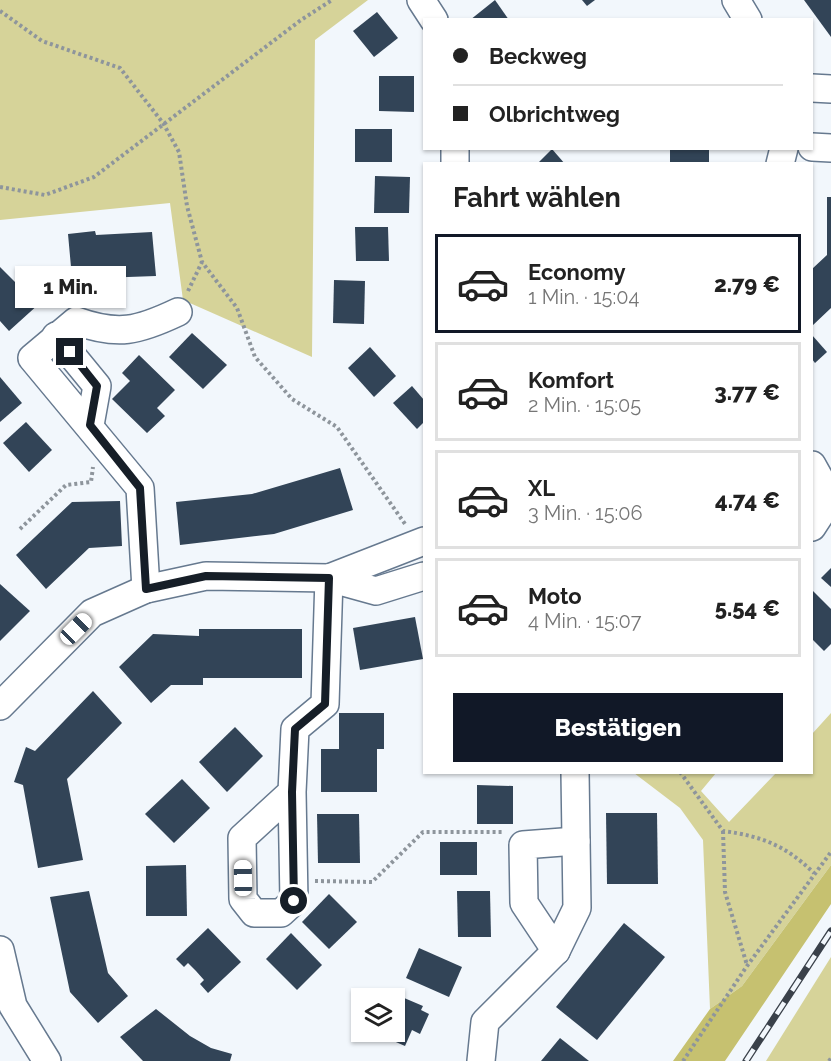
<!DOCTYPE html>
<html lang="de">
<meta charset="utf-8">
<style>
:root{--surface:#fff;--page:#f6f6f6;--text:#222;--muted:#767676;--line:#e0e0e0;--accent:#111827}
body{margin:0;font-family:Raleway,sans-serif;background:var(--page);color:var(--text);height:100vh;display:flex;flex-direction:column;font-size:22px;white-space:nowrap}
*{box-sizing:border-box;margin:0}
p{font-size:20px;color:var(--muted)}
.icon{flex:none;width:33px;height:33px;fill:none;stroke:currentColor;stroke-width:2;stroke-linecap:round;stroke-linejoin:round}
.map{position:relative;flex:1;overflow:hidden}
.panel{position:absolute;left:423px;top:162px;width:390px;height:612px;display:flex;flex-direction:column;background:var(--surface);border-radius:0px;box-shadow:0 2px 4px #0004}
.panel>*{flex:none}
.banner{position:absolute;left:423px;top:18px;width:390px;height:132px;border-radius:0px;box-shadow:0 2px 4px #0004;display:grid;align-content:center;height:132px;padding:0 30px;background:var(--surface)}
.fabs{position:absolute;left:351px;top:988px;display:grid;gap:12px}
.fabs a{display:grid;place-items:center;width:54px;height:54px;border-radius:0px;background:var(--surface);box-shadow:0 2px 4px #0004;font-size:30px}
.end{position:absolute;width:27px;height:27px;margin:-14px;border:8px solid #161e27;background:#fff;box-shadow:0 0 0 3px #fff}
.from{border-radius:50%}
.bubble{position:absolute;height:42px;border-radius:0px;background:var(--surface);box-shadow:0 2px 4px #0004;font-size:20px;font-weight:800;line-height:42px;text-align:center}
.car{position:absolute;width:18px;height:36px;margin:-18px -9px;border-radius:8px;box-shadow:0 0 4px 2px #0007;background:linear-gradient(#fff 24%,#345 0 40%,#fff 0 76%,#345 0 86%,#fff 0)}
.banner b{display:flex;align-items:center;gap:21px;height:57px;font-size:22px}
.banner b+b{border-top:2px solid var(--line)}
.banner i{width:15px;height:15px;background:var(--text)}
ul{padding:0;list-style:none}
li{display:flex;align-items:center;gap:18px;height:99px;margin:0 12px 9px;padding:0 18px;border:3px solid var(--line);border-radius:0px}
li div{flex:1}
li b{display:block;font-size:22px}
li em{font-style:normal;font-weight:800}
li.selected{border-color:var(--accent)}
li>.icon{width:54px;height:54px;stroke-width:1.5}
h2{padding:0 30px;font-size:27px;line-height:72px}
.primary-button{display:flex;gap:12px;margin-top:auto;padding:12px 30px}
.primary-button a{flex:1;height:69px;border-radius:0px;background:var(--accent);color:#fff;font-size:24px;font-weight:800;line-height:69px;text-align:center}
.map>svg:first-child{display:block}
.green{fill:#d6d399}
.forest{fill:#c6c170}
.building{fill:#324457}
.lines{fill:none;stroke-linecap:round;stroke-linejoin:round}
.minor-casing{stroke:#66798f;stroke-width:30}
.path{stroke:#8e959c;stroke-width:4;stroke-dasharray:3 3;stroke-linecap:butt}
.minor{stroke:#fff;stroke-width:27}
.rail-casing{stroke:#3a414a;stroke-width:7}
.rail{stroke:#f2f7fc;stroke-width:4.5;stroke-dasharray:14;stroke-linecap:butt}
.route{stroke:#161e27;stroke-width:8}
</style>
<div class="map">
<svg width="831" height="1061" viewBox="0 0 831 1061">
<rect width="100%" height="100%" fill="#f2f7fc"/>
<g class="green">
<polygon points="0,0 368,0 315,40 312,357 183,300 170,203 0,220"/>
<polygon points="831,713 831,865 742,986 710,1009 703,840 680,808 634,773 716,773 701,791 729,822 776,773 812,772 812,734"/>
<polygon points="831,957 831,1061 766,1061"/>
</g>
<polygon class="forest" points="831,865 831,904 725,1061 673,1061 710,1009 742,986"/>
<g class="building">
<polygon points="495,0 509,20 470,20"/>
<polygon points="582,0 595,0 587,6"/>
<polygon points="804,0 831,0 831,37"/>
<polygon points="377,12 398,38 374,57 353,31"/>
<polygon points="379,76 414,76 414,112 379,111"/>
<rect x="355" y="129" width="37" height="33"/>
<rect x="670" y="148" width="39" height="16"/>
<polygon points="552,149 565,164 537,164"/>
<polygon points="375,176 410,177 409,213 374,213"/>
<polygon points="827,197 831,197 831,308 812,326 812,269 827,255"/>
<polygon points="355,227 388,227 389,261 356,261"/>
<polygon points="95,231 96,235 152,232 156,276 100,278 100,275 72,278 68,234"/>
<polygon points="0,267 18,285 21,282 40,303 9,331 0,321"/>
<polygon points="334,280 365,281 364,324 333,323"/>
<polygon points="192,333 227,365 203,389 169,357"/>
<polygon points="812,335 827,352 815,363 812,359"/>
<polygon points="370,347 396,376 374,397 348,368"/>
<polygon points="139,355 175,390 157,408 165,416 147,433 112,399 130,381 122,373"/>
<polygon points="0,377 22,403 0,422"/>
<polygon points="412,386 424,400 424,422 417,429 393,403"/>
<polygon points="26,422 52,450 29,472 3,443"/>
<polygon points="340,468 353,510 274,534 180,545 176,502 252,494"/>
<polygon points="120,501 122,546 89,548 46,589 16,555 72,502"/>
<polygon points="831,568 831,587 821,578"/>
<polygon points="0,584 30,611 0,641"/>
<polygon points="812,590 831,609 831,644 824,651 812,639"/>
<polygon points="415,617 423,659 360,670 353,628"/>
<polygon points="199,629 302,629 302,678 203,678 203,685 171,685 151,703 119,667 153,634 199,636"/>
<polygon points="93,691 122,723 67,779 83,860 38,868 23,785 14,782 26,747 35,751"/>
<polygon points="339,713 384,713 384,749 377,749 377,792 321,792 321,749 339,749"/>
<polygon points="235,727 263,756 227,792 199,762"/>
<polygon points="182,779 210,808 174,843 145,814"/>
<polygon points="477,785 513,786 513,824 477,824"/>
<polygon points="606,813 657,813 658,884 607,884"/>
<polygon points="317,814 359,814 360,863 318,863"/>
<rect x="440" y="842" width="37" height="33"/>
<polygon points="186,865 187,916 146,916 146,866"/>
<polygon points="89,891 108,973 128,996 98,1023 70,992 50,897"/>
<polygon points="457,891 490,891 491,937 458,937"/>
<polygon points="329,894 357,922 329,949 302,922"/>
<polygon points="624,923 665,957 597,1040 556,1007"/>
<polygon points="208,928 241,962 208,993 200,984 204,980 196,971 188,963 184,967 176,959"/>
<polygon points="291,933 322,965 297,990 266,959"/>
<polygon points="419,948 462,967 449,997 406,978"/>
<polygon points="383,989 423,1006 421,1010 429,1014 420,1034 412,1030 405,1046 373,1032 394,1032 394,999 379,999"/>
<polygon points="156,1009 190,1036 211,1048 232,1054 230,1061 143,1061 120,1037"/>
<polygon points="560,1038 589,1061 541,1061"/>
</g>
<g class="lines">
<defs>
<g id="minor">
<polyline points="421,0 434,20"/>
<polyline points="736,0 748,20"/>
<polyline points="812,88 831,89"/>
<polyline points="812,147 831,148"/>
<polyline points="455,164 455,148"/>
<polyline points="780,164 784,148"/>
<polyline points="56,336 97,386 90,425"/>
<polyline points="812,465 822,483 825,507"/>
<polyline points="812,527 825,507 831,508"/>
<polyline points="329,578 424,541"/>
<path d="M146 589 140 488 32 358 76 321C118 336 138 331 178 312"/>
<polyline points="0,706 92,613 146,589 206,576 329,578 376,591 424,576"/>
<polyline points="292,792 294,901 281,913 254,913 243,899 242,838 292,792 295,729 325,704 329,578"/>
<polyline points="0,950 13,1006 47,1061"/>
<polyline points="556,951 524,903 523,845 576,841"/>
<polyline points="481,1061 485,1022 556,951 577,908 575,772"/>
</g>
</defs>
<use href="#minor" class="minor-casing"/>
<g class="path">
<polyline points="0,11 42,41 120,68 163,123 179,152 187,206 202,262 237,308 255,357 292,399 337,427 405,524"/>
<polyline points="0,187 45,195 94,177 301,20 332,0"/>
<polyline points="188,291 202,262"/>
<polyline points="20,529 66,485 91,482 93,467"/>
<path d="M680 772 723 831C762 836 786 846 814 873"/>
<polyline points="723,831 725,892 747,965"/>
<polyline points="315,881 372,882 423,832 504,832"/>
<polyline points="683,1061 747,966 831,852"/>
<polyline points="829,1061 831,1058"/>
</g>
<use href="#minor" class="minor"/>
<defs>
<polyline id="rail" points="746,1061 831,931"/>
</defs>
<use href="#rail" class="rail-casing"/>
<use href="#rail" class="rail"/>
</g>
<g class="lines">
<polyline class="route" points="70,352 97,386 90,425 140,488 146,589 206,576 329,578 325,704 295,729 292,792 294,901"/>
</g>
</svg>
<div class="fabs">
<a><svg class="icon" aria-label="layers" viewBox="0 0 24 24"><path d="M12 4l9 5-9 5-9-5zM3 14l9 5 9-5"/></svg></a>
</div>
<i class="end from" style="left:294px;top:901px"></i>
<i class="end" style="left:70px;top:352px"></i>
<div class="bubble" style="left:15px;top:266px;width:111px">1 Min.</div>
<i class="car" style="left:76px;top:629px;rotate:45deg"></i>
<i class="car" style="left:243px;top:878px;rotate:359deg"></i>
<div class="banner">
<b><i class="from"></i>Beckweg</b>
<b><i></i>Olbrichtweg</b>
</div>
<section class="panel">
<h2>Fahrt wählen</h2>
<ul>
<li class="selected"><svg class="icon" aria-label="car" viewBox="0 0 24 24"><path d="M5 17H2v-5l4-1 3-4h7l3 4 3 1v5h-3M9 17h6M6 11h13"/><circle cx="7" cy="17" r="2"/><circle cx="17" cy="17" r="2"/></svg><div><b>Economy</b><p>1 Min. · 15:04</p></div><em>2.79 €</em></li>
<li><svg class="icon" aria-label="car" viewBox="0 0 24 24"><path d="M5 17H2v-5l4-1 3-4h7l3 4 3 1v5h-3M9 17h6M6 11h13"/><circle cx="7" cy="17" r="2"/><circle cx="17" cy="17" r="2"/></svg><div><b>Komfort</b><p>2 Min. · 15:05</p></div><em>3.77 €</em></li>
<li><svg class="icon" aria-label="car" viewBox="0 0 24 24"><path d="M5 17H2v-5l4-1 3-4h7l3 4 3 1v5h-3M9 17h6M6 11h13"/><circle cx="7" cy="17" r="2"/><circle cx="17" cy="17" r="2"/></svg><div><b>XL</b><p>3 Min. · 15:06</p></div><em>4.74 €</em></li>
<li><svg class="icon" aria-label="car" viewBox="0 0 24 24"><path d="M5 17H2v-5l4-1 3-4h7l3 4 3 1v5h-3M9 17h6M6 11h13"/><circle cx="7" cy="17" r="2"/><circle cx="17" cy="17" r="2"/></svg><div><b>Moto</b><p>4 Min. · 15:07</p></div><em>5.54 €</em></li>
</ul>
<div class="primary-button"><a>Bestätigen</a></div>
</section>
</div>
